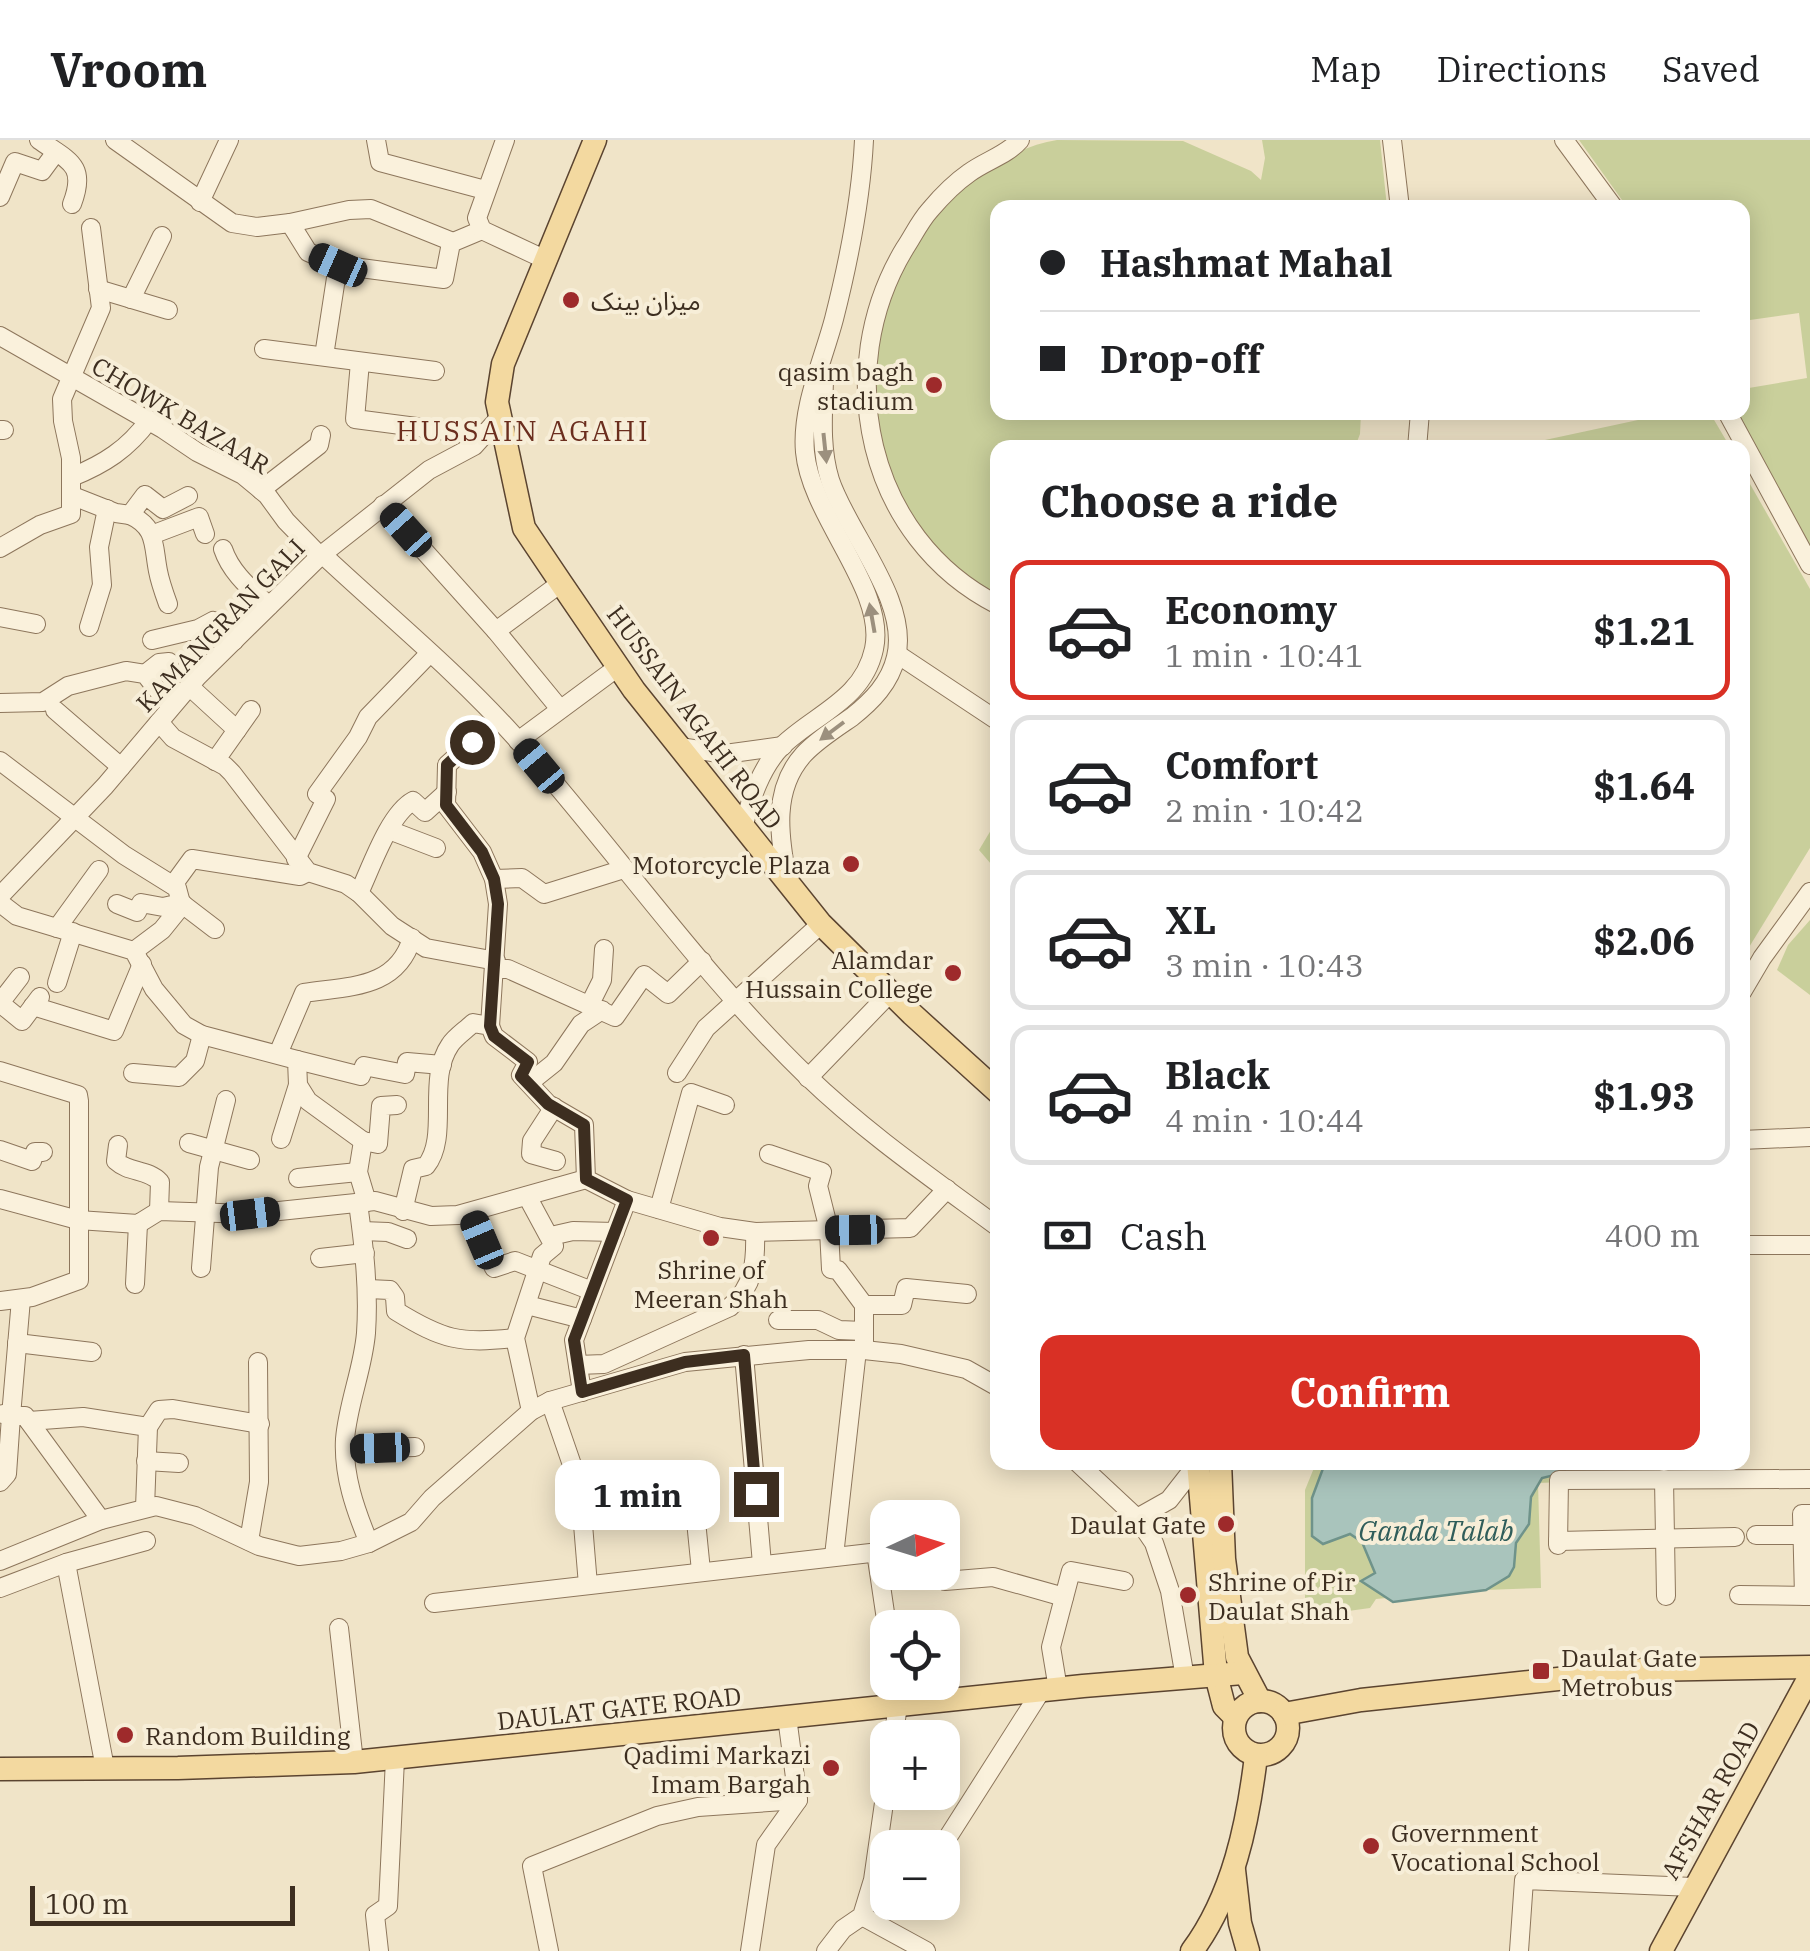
<!DOCTYPE html>
<meta charset="utf-8">
<style>
:root{--surface:#fff;--page:#f6f6f6;--text:#202124;--muted:#757577;--line:#e0e0e0;--accent:#d93025}
body{margin:0;font-family:"IBM Plex Serif","Noto Sans Arabic",serif;background:var(--page);color:var(--text);height:100vh;display:flex;flex-direction:column;font-size:38px;white-space:nowrap}
*{box-sizing:border-box;margin:0}
p{font-size:32px;color:var(--muted)}
.icon{flex:none;width:55px;height:55px;fill:none;stroke:currentColor;stroke-width:2;stroke-linecap:round;stroke-linejoin:round}
.map{position:relative;flex:1;overflow:hidden}
.sheet{position:absolute;left:990px;top:300px;width:760px;height:1030px;display:flex;flex-direction:column;background:var(--surface);border-radius:20px;box-shadow:0 5px 25px #0003}
.sheet>*{flex:none}
.top-card{position:absolute;left:990px;top:60px;width:760px;height:220px;border-radius:20px;box-shadow:0 5px 25px #0003;display:grid;align-content:center;height:220px;padding:0 50px;background:var(--surface)}
.needle{width:65px;rotate:86deg}
.controls{position:absolute;left:870px;top:1360px;display:grid;gap:20px}
.controls a{display:grid;place-items:center;width:90px;height:90px;border-radius:20px;background:var(--surface);box-shadow:0 5px 25px #0003;font-size:50px}
.scale{position:absolute;left:30px;bottom:25px;width:265px;box-sizing:border-box;padding-left:10px;border:5px solid #3d2e20;border-top:0;font-size:28px;line-height:35px;white-space:nowrap;color:#3d2e20;-webkit-text-stroke:8px #f7eed8;paint-order:stroke}
.end{position:absolute;width:45px;height:45px;margin:-22px;border:12px solid #3d2e20;background:#fff;box-shadow:0 0 0 5px #fff}
.from{border-radius:50%}
.bubble{position:absolute;height:70px;border-radius:20px;background:var(--surface);box-shadow:0 5px 25px #0003;font-size:32px;font-weight:800;line-height:70px;text-align:center}
.car{position:absolute;width:30px;height:60px;margin:-30px -15px;border-radius:12px;box-shadow:0 0 8px 2px #0007;background:linear-gradient(#222 24%,#8ab4d8 0 40%,#222 0 76%,#8ab4d8 0 86%,#222 0)}
.top-card b{display:flex;align-items:center;gap:35px;height:95px;font-size:38px}
.top-card b+b{border-top:2px solid var(--line)}
.top-card i{width:25px;height:25px;background:var(--text)}
ul{padding:0;list-style:none}
li{display:flex;align-items:center;gap:30px;height:140px;margin:0 20px 15px;padding:0 30px;border:5px solid var(--line);border-radius:20px}
li div{flex:1}
li b{display:block;font-size:38px}
li em{font-style:normal;font-weight:800}
li.active{border-color:var(--accent)}
li>.icon{width:90px;height:90px;stroke-width:1.5}
h2{padding:0 50px;font-size:45px;line-height:120px}
.pay{display:flex;align-items:center;gap:25px;height:110px;padding:0 50px;font-size:38px}
.pay p{margin-inline-start:auto}
.button{display:flex;gap:20px;margin-top:auto;padding:20px 50px}
.button a{flex:1;height:115px;border-radius:20px;background:var(--accent);color:#fff;font-size:40px;font-weight:800;line-height:115px;text-align:center}
header{display:flex;align-items:center;gap:60px;box-sizing:border-box;height:140px;padding:0 50px;background:var(--surface);border-bottom:2px solid var(--line)}
header strong{font-size:48px}
nav{display:flex;gap:55px;margin-inline-start:auto;font-size:35px}
.map>svg:first-child{display:block}
.green{fill:#c9cf9b}
.water{fill:#a9c4bc;stroke:#6f938a;stroke-width:2.5}
.lines{fill:none;stroke-linecap:round;stroke-linejoin:round}
.minor-casing{stroke:#8d765c;stroke-width:20}
.major-casing{stroke:#5b4430;stroke-width:25}
.minor{stroke:#faf1dc;stroke-width:18}
.major{stroke:#f3d9a0;stroke-width:22}
.oneway{fill:#9c907e}
.route{stroke:#3d2e20;stroke-width:12}
.poi-dot{fill:#9e2a2b;stroke:#f7eed8;stroke-width:4}
.labels{text-anchor:middle;dominant-baseline:central;stroke-width:8;stroke-linejoin:round;paint-order:stroke}
.poi-label{font-size:25px;fill:#3d2e20;stroke:#f7eed8;text-anchor:start}
.street-label{font-size:25px;fill:#3d2e20;stroke:#f7eed8}
.neighbourhood-label{font-size:28px;letter-spacing:2.5px;fill:#6b2e1e;stroke:#f7eed8}
.water-label{font-size:28px;font-style:italic;fill:#2f5d5a;stroke:#f7eed8}
</style>
<header>
<strong>Vroom</strong>
<nav><a>Map</a><a>Directions</a><a>Saved</a></nav>
</header>
<div class="map">
<svg width="1810" height="1811" viewBox="0 0 1810 1811">
<rect width="100%" height="100%" fill="#f0e4c8"/>
<g class="green">
<path d="M1057 0 1183 1 1251 31 1261 40 1265 18 1262 0H1380L1387 67 998 68V272L1361 273 1360 294 1355 307 998 308V458C950 427 908 389 887 334 869 287 874 255 879 206 880 191 879 174 883 160 902 90 985 11 1057 0Z"/>
<polygon points="1579,0 1810,0 1810,419 1737,273 1742,272 1743,249 1807,238 1799,173 1743,181 1742,68 1627,67"/>
<polygon points="1635,272 1710,273 1730,307 1513,307 1638,280"/>
<polygon points="1742,330 1810,449 1810,708 1743,817"/>
<polygon points="997,680 997,731 979,710"/>
<polygon points="1810,780 1810,855 1777,830 1788,805"/>
<polygon points="1316,1323 1642,1323 1642,1339 1538,1343 1541,1448 1458,1451 1376,1459 1370,1468 1305,1477 1305,1350"/>
</g>
<polygon class="water" points="1325,1323 1592,1323 1591,1326 1542,1338 1531,1357 1529,1384 1516,1403 1514,1427 1509,1436 1486,1450 1393,1462 1361,1441 1375,1433 1362,1402 1350,1394 1323,1404 1312,1396 1312,1358"/>
<g class="lines">
<defs>
<g id="minor">
<path d="M39 0C69 21 87 25 72 64"/>
<polyline points="115,0 232,83 257,87 290,83 308,112 338,125 444,139 451,103 482,90"/>
<polyline points="376,0 380,22 485,50"/>
<polyline points="505,0 477,78 482,90 544,119"/>
<polyline points="1392,0 1400,68"/>
<polyline points="1564,0 1614,68"/>
<polyline points="0,57 15,22 42,31 56,12"/>
<polyline points="200,62 229,0"/>
<polyline points="290,83 349,70 371,69 453,102"/>
<polyline points="98,149 168,170"/>
<polyline points="131,159 162,96"/>
<polyline points="0,196 163,289 197,312 243,335 267,355 286,381 320,416"/>
<polyline points="264,209 435,231"/>
<polyline points="324,216 338,125"/>
<polyline points="360,222 355,279 470,294 485,293"/>
<polyline points="1727,272 1810,425"/>
<polyline points="0,290 4,290"/>
<polyline points="1417,308 1420,272"/>
<path d="M72 337C104 324 128 309 149 280"/>
<polyline points="261,350 319,305 321,295"/>
<polyline points="73,356 116,373 130,375 145,355 163,369 188,356"/>
<polyline points="383,365 496,491 560,569"/>
<path d="M130 375C157 387 153 406 158 431 160 442 164 453 168 464"/>
<polyline points="154,394 199,377 205,394"/>
<polyline points="0,408 40,385 71,374 71,318 63,281 62,259 101,168 91,88"/>
<path d="M223 409C231 433 251 449 269 466"/>
<path d="M322 414C386 474 456 531 515 597 614 708 699 832 807 936 865 992 933 1039 998 1087"/>
<path d="M998 465C866 398 831 230 905 108 913 96 920 81 930 70 941 57 956 42 969 33 985 21 1007 15 1020 0"/>
<polyline points="0,477 36,484"/>
<polyline points="89,487 102,445 99,407 107,369"/>
<polyline points="496,491 561,443"/>
<polyline points="152,500 198,489 213,481 234,501"/>
<polyline points="897,514 998,581"/>
<polyline points="145,534 159,523 169,522"/>
<polyline points="189,546 237,590"/>
<polyline points="0,563 43,562 68,546 126,531 145,534 171,567"/>
<polyline points="55,570 121,627"/>
<polyline points="159,582 173,598 225,626 232,633 308,732 346,744 359,753 392,786 426,808 496,821"/>
<polyline points="518,601 618,527"/>
<polyline points="680,607 725,614 783,606"/>
<polyline points="0,621 124,715 177,748 181,763 215,789"/>
<polyline points="215,621 251,570"/>
<path d="M743 687C751 659 761 627 782 606 815 574 863 560 874 509 887 450 811 377 805 312 801 268 823 221 834 179 849 120 861 61 864 0"/>
<polyline points="389,690 436,708"/>
<polyline points="296,719 326,659 317,654 358,597 368,577 429,514"/>
<path d="M787 738C779 696 772 649 804 614 817 600 836 588 852 577 872 561 890 543 896 517 910 461 847 392 830 340 820 308 823 274 824 241"/>
<polyline points="494,739 522,738 544,754 624,729"/>
<polyline points="173,745 192,719 300,736 308,732"/>
<path d="M359 753C371 728 389 674 413 661L425 672 447 652"/>
<polyline points="0,756 105,646 198,536 320,416 429,330 474,306 500,277"/>
<polyline points="0,763 17,776 134,811 154,849 184,885 202,895 297,920 298,945 308,961 363,1001 358,1032 367,1062"/>
<polyline points="117,764 137,772 141,763 163,767 181,763"/>
<polyline points="57,788 99,730"/>
<polyline points="134,811 162,790 183,764"/>
<polyline points="495,829 508,829 615,877 644,835 668,854 702,821"/>
<polyline points="20,837 0,863 22,881 40,857"/>
<polyline points="57,843 73,792"/>
<polyline points="1742,852 1762,818 1810,752"/>
<polyline points="590,864 602,840 604,809"/>
<polyline points="33,866 114,891 142,824"/>
<polyline points="490,886 498,764 494,739 482,712 446,665 447,625 497,580"/>
<path d="M278 914 304 853C349 846 397 849 412 798"/>
<polyline points="297,920 361,936 364,926 405,934 407,922 442,925"/>
<polyline points="0,931 78,955 79,961 79,1140 32,1157 0,1161"/>
<polyline points="133,933 179,937 195,921 202,895"/>
<polyline points="677,933 706,888 821,784"/>
<polyline points="808,938 890,853"/>
<polyline points="529,943 554,923 581,884 602,870"/>
<polyline points="554,967 532,1001 531,1014 556,1021"/>
<polyline points="281,999 298,945"/>
<polyline points="1742,1000 1810,997"/>
<polyline points="363,1001 378,1004 381,966 397,965"/>
<polyline points="189,1003 250,1020"/>
<path d="M118 1005 116 1021C129 1033 148 1029 160 1042L159 1071"/>
<polyline points="0,1010 32,1021 35,1012 43,1012"/>
<polyline points="769,1014 822,1032 818,1046 829,1090 831,1129 838,1130 864,1165 864,1210"/>
<polyline points="298,1038 358,1032"/>
<polyline points="527,1056 554,1106 542,1116 515,1198 531,1271"/>
<polyline points="0,1059 78,1080 138,1084 159,1071 250,1074 375,1061 431,1076 458,1075 586,1039"/>
<polyline points="627,1060 720,1087 755,1092 910,1088 947,1049"/>
<path d="M358 1063C364 1107 369 1149 366 1193 363 1229 348 1263 345 1299 343 1335 355 1369 369 1403"/>
<polyline points="659,1069 691,953 725,965"/>
<path d="M403 1071 413 1029 426 1026C450 996 426 940 450 905 455 897 466 890 473 883L490 886 494 896 528 922 521 935 548 964 584 985 586 1039 627 1060 574 1200 582 1252"/>
<polyline points="471,1072 494,1128 515,1121 592,1151"/>
<polyline points="362,1091 388,1092 407,1099"/>
<polyline points="551,1096 573,1091 615,1092"/>
<polyline points="1742,1105 1810,1105"/>
<polyline points="320,1118 365,1113"/>
<polyline points="201,1128 209,1027 226,960"/>
<polyline points="135,1144 138,1084"/>
<path d="M368 1149 390 1150 395 1157 396 1171C443 1200 460 1204 515 1198"/>
<polyline points="527,1165 582,1179"/>
<polyline points="864,1165 902,1165 906,1148 967,1154"/>
<polyline points="778,1180 818,1180 839,1190 864,1191"/>
<polyline points="17,1203 92,1212"/>
<polyline points="744,1215 762,1424"/>
<path d="M578 1225 604 1224 730 1167C754 1146 756 1122 755 1092"/>
<polyline points="550,1261 580,1348 588,1445"/>
<polyline points="3,1274 11,1276 21,1159"/>
<polyline points="29,1281 83,1277 148,1287"/>
<polyline points="345,1309 415,1307"/>
<polyline points="146,1321 179,1323"/>
<polyline points="1077,1322 1137,1378 1154,1403 1170,1451 1185,1538"/>
<polyline points="691,1331 701,1431"/>
<polyline points="1664,1339 1666,1456"/>
<polyline points="0,1342 7,1334 11,1276 25,1276 101,1380"/>
<polyline points="145,1368 148,1287 159,1270 173,1269 260,1284"/>
<polyline points="1137,1378 1169,1360 1198,1323"/>
<polyline points="1756,1395 1803,1395"/>
<polyline points="249,1401 259,1342 258,1222"/>
<polyline points="1558,1401 1735,1397"/>
<polyline points="1558,1405 1559,1340 1810,1339"/>
<polyline points="876,1412 888,1493"/>
<polyline points="834,1416 857,1210"/>
<polyline points="942,1417 945,1441 993,1437 1064,1457"/>
<polyline points="0,1421 101,1380 156,1366 195,1376 259,1406 299,1416 341,1411 369,1403 411,1382 432,1358 531,1271 550,1261 685,1222 809,1210 864,1210 901,1214 966,1229 998,1247"/>
<polyline points="66,1423 105,1628"/>
<polyline points="0,1448 66,1423 146,1401"/>
<polyline points="1739,1455 1810,1456"/>
<polyline points="1804,1456 1802,1374 1810,1374"/>
<polyline points="434,1463 888,1411"/>
<polyline points="339,1488 354,1622"/>
<polyline points="1058,1549 1051,1507 1071,1431 1124,1441"/>
<polyline points="893,1598 898,1566 894,1542"/>
<polyline points="941,1708 1041,1551"/>
<polyline points="862,1776 926,1811"/>
<polyline points="379,1811 375,1775 388,1766 395,1619"/>
<polyline points="549,1811 532,1726 657,1676 698,1667 798,1660"/>
<polyline points="750,1811 766,1705 798,1660 787,1577"/>
<polyline points="826,1811 843,1789 862,1776 873,1740 888,1635"/>
<polyline points="1519,1811 1524,1740 1693,1747"/>
</g>
<g id="major">
<polyline points="595,0 503,224 497,262 524,388 561,443 634,550 821,784 912,874 998,952"/>
<polyline points="1198,1322 1216,1535 1224,1566 1235,1577"/>
<polyline points="1220,1322 1224,1419 1237,1517 1260,1561"/>
<circle cx="1261" cy="1588" r="27"/>
<polyline points="1284,1574 1361,1560 1642,1530 1810,1527"/>
<polyline points="0,1629 178,1628 354,1622 1083,1546 1243,1533"/>
<polyline points="1234,1730 1240,1783 1248,1811"/>
<path d="M1192 1811C1233 1756 1248 1683 1256 1616"/>
<polyline points="1661,1811 1810,1536"/>
</g>
</defs>
<use href="#minor" class="minor-casing"/>
<use href="#major" class="major-casing"/>
<use href="#minor" class="minor"/>
<use href="#major" class="major"/>
</g>
<defs><path id="oneway-solid" d="M-6-.8H1V-3.2L6.5 0L1 3.2V.8H-6Z" transform="scale(2.5)"/></defs>
<g class="oneway">
<use href="#oneway-solid" transform="translate(825 308) rotate(84)"/>
<use href="#oneway-solid" transform="translate(872 478) rotate(-100)"/>
<use href="#oneway-solid" transform="translate(832 591) rotate(143)"/>
</g>
<g class="lines">
<polyline class="route" points="472,602 447,625 446,665 482,712 494,739 498,764 490,886 494,896 528,922 521,936 548,964 584,985 586,1039 627,1060 574,1200 582,1252 685,1222 744,1215 756,1354"/>
</g>
<g class="poi-dot">
<circle cx="571" cy="160" r="10"/>
<circle cx="934" cy="245" r="10"/>
<circle cx="851" cy="724" r="10"/>
<circle cx="953" cy="833" r="10"/>
<circle cx="711" cy="1098" r="10"/>
<circle cx="1226" cy="1384" r="10"/>
<circle cx="1188" cy="1455" r="10"/>
<rect x="1531" y="1521" width="20" height="20" rx="5"/>
<circle cx="125" cy="1595" r="10"/>
<circle cx="831" cy="1628" r="10"/>
<circle cx="1371" cy="1706" r="10"/>
</g>
<g class="labels">
<g class="poi-label">
<text x="591" y="160">میزان بینک</text>
<text x="914" y="231" text-anchor="end">qasim bagh<tspan x="914" dy="29">stadium</tspan></text>
<text x="831" y="724" text-anchor="end">Motorcycle Plaza</text>
<text x="933" y="819" text-anchor="end">Alamdar<tspan x="933" dy="29">Hussain College</tspan></text>
<text x="711" y="1129" text-anchor="middle">Shrine of<tspan x="711" dy="29">Meeran Shah</tspan></text>
<text x="1206" y="1384" text-anchor="end">Daulat Gate</text>
<text x="1208" y="1441">Shrine of Pir<tspan x="1208" dy="29">Daulat Shah</tspan></text>
<text x="1561" y="1517">Daulat Gate<tspan x="1561" dy="29">Metrobus</tspan></text>
<text x="145" y="1595">Random Building</text>
<text x="811" y="1614" text-anchor="end">Qadimi Markazi<tspan x="811" dy="29">Imam Bargah</tspan></text>
<text x="1391" y="1692">Government<tspan x="1391" dy="29">Vocational School</tspan></text>
</g>
<g class="street-label">
<text transform="translate(181 275) rotate(31)">CHOWK BAZAAR</text>
<text transform="translate(220 485) rotate(-46)">KAMANGRAN GALI</text>
<text transform="translate(695 577) rotate(53)">HUSSAIN AGAHI ROAD</text>
<text transform="translate(619 1568) rotate(-6)">DAULAT GATE ROAD</text>
<text transform="translate(1710 1660) rotate(-61)">AFSHAR ROAD</text>
</g>
<g class="neighbourhood-label">
<text x="523" y="290">HUSSAIN AGAHI</text>
</g>
<g class="water-label">
<text x="1436" y="1390">Ganda Talab</text>
</g>
</g>
</svg>
<div class="controls">
<a><svg class="needle" viewBox="-14 -14 28 28"><path d="M0-13l5 13h-10z" fill="#e53935"/><path d="M0 13l5-13h-10z" fill="#757577"/></svg></a>
<a><svg class="icon" aria-label="locate" viewBox="0 0 24 24"><circle cx="12" cy="12" r="6"/><path d="M12 2v4M12 18v4M2 12h4M18 12h4"/></svg></a>
<a>+</a>
<a>−</a>
</div>
<div class="scale">100 m</div>
<i class="end from" style="left:472px;top:602px"></i>
<i class="end" style="left:756px;top:1354px"></i>
<div class="bubble" style="left:555px;top:1320px;width:165px">1 min</div>
<i class="car" style="left:338px;top:125px;rotate:294deg"></i>
<i class="car" style="left:406px;top:390px;rotate:318deg"></i>
<i class="car" style="left:539px;top:626px;rotate:320deg"></i>
<i class="car" style="left:250px;top:1074px;rotate:83deg"></i>
<i class="car" style="left:855px;top:1090px;rotate:269deg"></i>
<i class="car" style="left:482px;top:1100px;rotate:337deg"></i>
<i class="car" style="left:380px;top:1308px;rotate:268deg"></i>
<div class="top-card">
<b><i class="from"></i>Hashmat Mahal</b>
<b><i></i>Drop-off</b>
</div>
<section class="sheet">
<h2>Choose a ride</h2>
<ul>
<li class="active"><svg class="icon" aria-label="car" viewBox="0 0 24 24"><path d="M5 17H2v-5l4-1 3-4h7l3 4 3 1v5h-3M9 17h6M6 11h13"/><circle cx="7" cy="17" r="2"/><circle cx="17" cy="17" r="2"/></svg><div><b>Economy</b><p>1 min · 10:41</p></div><em>$1.21</em></li>
<li><svg class="icon" aria-label="car" viewBox="0 0 24 24"><path d="M5 17H2v-5l4-1 3-4h7l3 4 3 1v5h-3M9 17h6M6 11h13"/><circle cx="7" cy="17" r="2"/><circle cx="17" cy="17" r="2"/></svg><div><b>Comfort</b><p>2 min · 10:42</p></div><em>$1.64</em></li>
<li><svg class="icon" aria-label="car" viewBox="0 0 24 24"><path d="M5 17H2v-5l4-1 3-4h7l3 4 3 1v5h-3M9 17h6M6 11h13"/><circle cx="7" cy="17" r="2"/><circle cx="17" cy="17" r="2"/></svg><div><b>XL</b><p>3 min · 10:43</p></div><em>$2.06</em></li>
<li><svg class="icon" aria-label="car" viewBox="0 0 24 24"><path d="M5 17H2v-5l4-1 3-4h7l3 4 3 1v5h-3M9 17h6M6 11h13"/><circle cx="7" cy="17" r="2"/><circle cx="17" cy="17" r="2"/></svg><div><b>Black</b><p>4 min · 10:44</p></div><em>$1.93</em></li>
</ul>
<div class="pay"><svg class="icon" aria-label="cash" viewBox="0 0 24 24"><path d="M3 7h18v10H3z"/><circle cx="12" cy="12" r="2"/></svg>Cash<p>400 m</p></div>
<div class="button"><a>Confirm</a></div>
</section>
</div>
